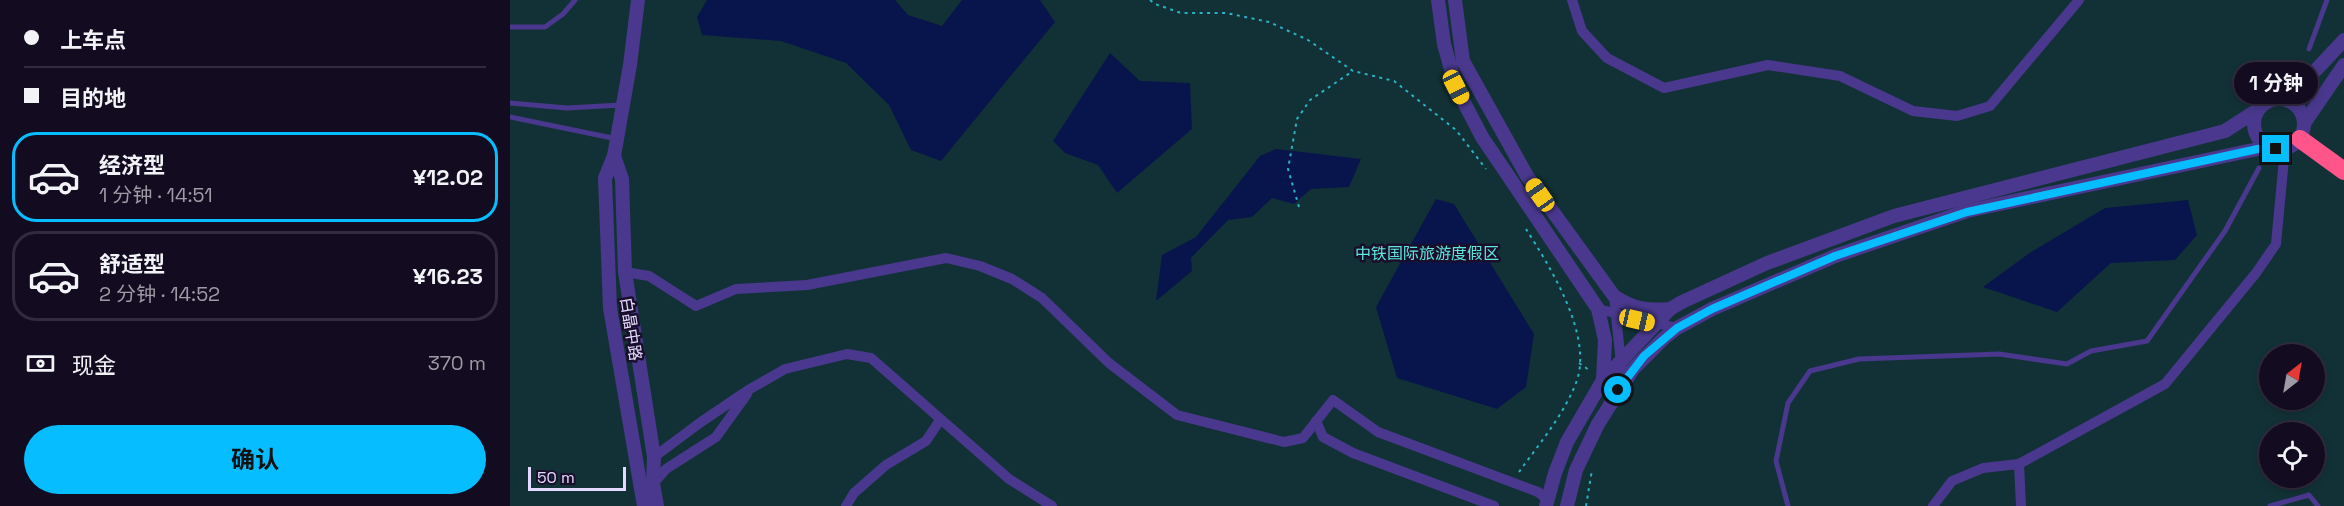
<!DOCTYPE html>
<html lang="zh">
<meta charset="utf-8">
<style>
:root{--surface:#130b20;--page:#20192d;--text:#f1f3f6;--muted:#9d9ba5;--line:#322b3e;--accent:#06bdff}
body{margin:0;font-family:"Space Grotesk","Noto Sans SC",sans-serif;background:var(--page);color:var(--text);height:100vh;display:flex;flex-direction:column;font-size:22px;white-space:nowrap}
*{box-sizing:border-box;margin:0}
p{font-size:20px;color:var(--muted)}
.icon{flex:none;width:33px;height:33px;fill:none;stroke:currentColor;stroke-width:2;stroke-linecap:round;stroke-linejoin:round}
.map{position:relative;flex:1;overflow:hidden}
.side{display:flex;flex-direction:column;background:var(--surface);width:510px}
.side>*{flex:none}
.banner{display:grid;align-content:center;height:132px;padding:0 24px;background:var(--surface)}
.needle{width:39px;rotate:31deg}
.fabs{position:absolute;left:1749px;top:344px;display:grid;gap:12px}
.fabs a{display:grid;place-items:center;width:66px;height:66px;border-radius:50%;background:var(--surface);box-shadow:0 3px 9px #0003,0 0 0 2px var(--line);font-size:30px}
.scale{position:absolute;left:18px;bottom:15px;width:98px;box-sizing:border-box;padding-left:6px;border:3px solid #e4daff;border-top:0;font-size:16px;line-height:21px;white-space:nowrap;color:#e4daff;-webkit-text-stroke:4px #190f2b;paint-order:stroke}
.end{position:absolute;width:27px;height:27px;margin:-14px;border:8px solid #06bdff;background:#111;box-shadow:0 0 0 3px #111}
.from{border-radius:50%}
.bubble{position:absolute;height:42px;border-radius:21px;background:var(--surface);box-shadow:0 3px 9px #0003,0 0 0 2px var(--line);font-size:20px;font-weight:700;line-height:42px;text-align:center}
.car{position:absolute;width:18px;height:36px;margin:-18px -9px;border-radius:8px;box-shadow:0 0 4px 2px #0007;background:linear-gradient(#f5c518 24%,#345 0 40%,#f5c518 0 76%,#345 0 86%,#f5c518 0)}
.banner b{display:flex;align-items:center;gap:21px;height:57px;font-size:22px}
.banner b+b{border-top:2px solid var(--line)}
.banner i{width:15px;height:15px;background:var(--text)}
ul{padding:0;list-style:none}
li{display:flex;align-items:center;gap:18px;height:90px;margin:0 12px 9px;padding:0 12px;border:3px solid var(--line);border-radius:24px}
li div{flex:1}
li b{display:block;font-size:22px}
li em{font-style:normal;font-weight:700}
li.active{border-color:var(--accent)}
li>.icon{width:54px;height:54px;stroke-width:1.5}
.pay{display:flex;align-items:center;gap:15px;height:66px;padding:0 24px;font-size:22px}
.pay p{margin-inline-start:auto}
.button{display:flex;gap:12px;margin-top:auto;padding:12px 24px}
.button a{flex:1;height:69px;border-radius:36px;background:var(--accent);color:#111;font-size:24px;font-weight:700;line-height:69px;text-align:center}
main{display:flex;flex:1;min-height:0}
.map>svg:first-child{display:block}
.green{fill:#123136;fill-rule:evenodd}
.water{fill:#08154c}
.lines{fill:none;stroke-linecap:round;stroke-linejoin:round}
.path{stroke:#29b3c4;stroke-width:2;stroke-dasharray:3 4.5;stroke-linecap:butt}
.service{stroke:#49388d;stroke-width:5}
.minor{stroke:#49388d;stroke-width:10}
.tertiary{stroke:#49388d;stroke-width:14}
.motorway{stroke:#ff558a;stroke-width:18}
.route{stroke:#06bdff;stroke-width:8}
.labels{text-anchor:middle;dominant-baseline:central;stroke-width:5;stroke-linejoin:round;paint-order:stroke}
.park-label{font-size:16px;fill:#5ee7dc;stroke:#190f2b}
.street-label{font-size:16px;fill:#e4daff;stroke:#190f2b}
</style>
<main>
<section class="side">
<div class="banner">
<b><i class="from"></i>上车点</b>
<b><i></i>目的地</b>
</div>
<ul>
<li class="active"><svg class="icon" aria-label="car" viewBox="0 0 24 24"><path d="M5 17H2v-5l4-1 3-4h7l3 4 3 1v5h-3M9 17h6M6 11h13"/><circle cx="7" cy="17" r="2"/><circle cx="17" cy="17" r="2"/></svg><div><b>经济型</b><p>1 分钟 · 14:51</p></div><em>¥12.02</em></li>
<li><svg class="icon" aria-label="car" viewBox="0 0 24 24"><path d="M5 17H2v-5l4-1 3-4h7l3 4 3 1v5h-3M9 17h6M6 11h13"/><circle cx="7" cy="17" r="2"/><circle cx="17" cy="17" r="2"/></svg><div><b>舒适型</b><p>2 分钟 · 14:52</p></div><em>¥16.23</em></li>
</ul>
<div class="pay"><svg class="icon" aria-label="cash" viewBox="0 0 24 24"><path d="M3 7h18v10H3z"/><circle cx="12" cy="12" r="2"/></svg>现金<p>370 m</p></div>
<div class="button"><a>确认</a></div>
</section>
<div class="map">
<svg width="1834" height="506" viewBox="0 0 1834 506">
<rect width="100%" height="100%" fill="#190f2b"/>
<path class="green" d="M0 0H1834V506H0ZM1760 354H1804V399H1760ZM1760 432H1804V477H1760Z"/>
<g class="water">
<polygon points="197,0 385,0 398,15 432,26 452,0 530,0 545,22 431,161 401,150 379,105 336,63 271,41 192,35 187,17"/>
<polygon points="600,53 630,81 680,83 682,129 607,193 588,165 555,153 543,141"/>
<polygon points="766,149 851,159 839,187 801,189 784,204 762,198 742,217 718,220 681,258 682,271 646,301 652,255 686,237 750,156"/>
<polygon points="926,199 944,204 1024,334 1016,387 987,409 887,378 866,307"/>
<polygon points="1678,200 1687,235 1665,260 1601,263 1547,312 1473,287 1521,252 1595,208"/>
</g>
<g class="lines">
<g class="path">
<polyline points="640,0 645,4 671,13 716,13 759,22 798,40 843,71 884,81 946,130 976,169"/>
<polyline points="789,207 778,169 787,119 800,100 843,71"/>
<polyline points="1069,363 1079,370"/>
<path d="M1009 472C1029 444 1053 416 1066 383 1084 336 1040 267 1016 229"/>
<polyline points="1076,506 1082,470"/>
</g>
<g class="service">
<polyline points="0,27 35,27 53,14 65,0"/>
<polyline points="1799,49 1817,0"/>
<polyline points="0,103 57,108 111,105"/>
<polyline points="0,117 107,139"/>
<polyline points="1278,506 1266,461 1278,403 1300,371 1349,359 1489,354 1557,364 1581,351 1637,341 1715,231 1749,168"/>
<polyline points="1760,506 1799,495 1808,506"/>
</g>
<g class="minor">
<polyline points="1062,0 1072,31 1097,58 1154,88 1258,65 1330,76 1403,111 1447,116 1480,106 1569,0"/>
<polyline points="115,272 139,276 186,306 226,289 297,285 436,258 470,266 502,279 532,298 599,363 667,415 774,442 793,438 823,400 868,432 1028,492 1037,499"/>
<polyline points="1104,296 1113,383"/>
<polyline points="1088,309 1167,328"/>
<polyline points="806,421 813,437 843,453 984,506"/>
<polyline points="144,457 191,422 240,389 275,369 337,354 361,358 499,479 542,506"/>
<polyline points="143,484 156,469 206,437 237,394"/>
<polyline points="336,506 344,493 376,465 416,441 430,420"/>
<polyline points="1423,506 1442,481 1473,468 1509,464"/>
<polyline points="1511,506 1509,464 1655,384 1746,273 1766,244 1775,148"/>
</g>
<g class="tertiary">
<polyline points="128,0 120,65 104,156 95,178 100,308 134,506"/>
<polyline points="928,0 934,44 946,87 972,137 1088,309 1095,340 1093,380"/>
<path d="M945 0 953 61 1017 176 1104 296C1123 309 1137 311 1160 309"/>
<polyline points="1766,98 1806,70 1834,40"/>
<circle cx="1769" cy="124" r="25"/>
<polyline points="1795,122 1834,65"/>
<polyline points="104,156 112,179 115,272 144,457 143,484 147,506"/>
<polyline points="1036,506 1045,473 1057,442 1093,380 1160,309 1172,302 1257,263 1384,216 1715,131 1746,111"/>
<polyline points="1057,506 1066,470 1088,424 1123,369 1154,338 1167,328 1202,309 1325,256 1457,211 1757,147"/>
</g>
<polyline class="motorway" points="1790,139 1834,171"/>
</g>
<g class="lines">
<polyline class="route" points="1108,390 1134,356 1167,328 1202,309 1325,256 1457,212 1757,147 1766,149"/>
</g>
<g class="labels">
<g class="park-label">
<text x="917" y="253">中铁国际旅游度假区</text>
</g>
<g class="street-label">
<text transform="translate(121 329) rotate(81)">白晶中路</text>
</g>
</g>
</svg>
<div class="fabs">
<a><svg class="needle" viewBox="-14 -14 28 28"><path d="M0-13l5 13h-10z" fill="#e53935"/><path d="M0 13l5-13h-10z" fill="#9d9ba5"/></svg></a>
<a><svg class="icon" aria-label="locate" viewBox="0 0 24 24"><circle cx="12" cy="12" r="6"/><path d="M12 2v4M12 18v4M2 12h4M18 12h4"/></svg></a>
</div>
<div class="scale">50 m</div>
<i class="end from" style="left:1108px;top:390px"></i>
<i class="end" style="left:1766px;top:149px"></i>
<div class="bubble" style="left:1724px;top:62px;width:84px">1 分钟</div>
<i class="car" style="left:946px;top:87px;rotate:153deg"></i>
<i class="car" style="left:1030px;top:195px;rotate:325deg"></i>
<i class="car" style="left:1127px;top:320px;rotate:103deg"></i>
</div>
</main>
